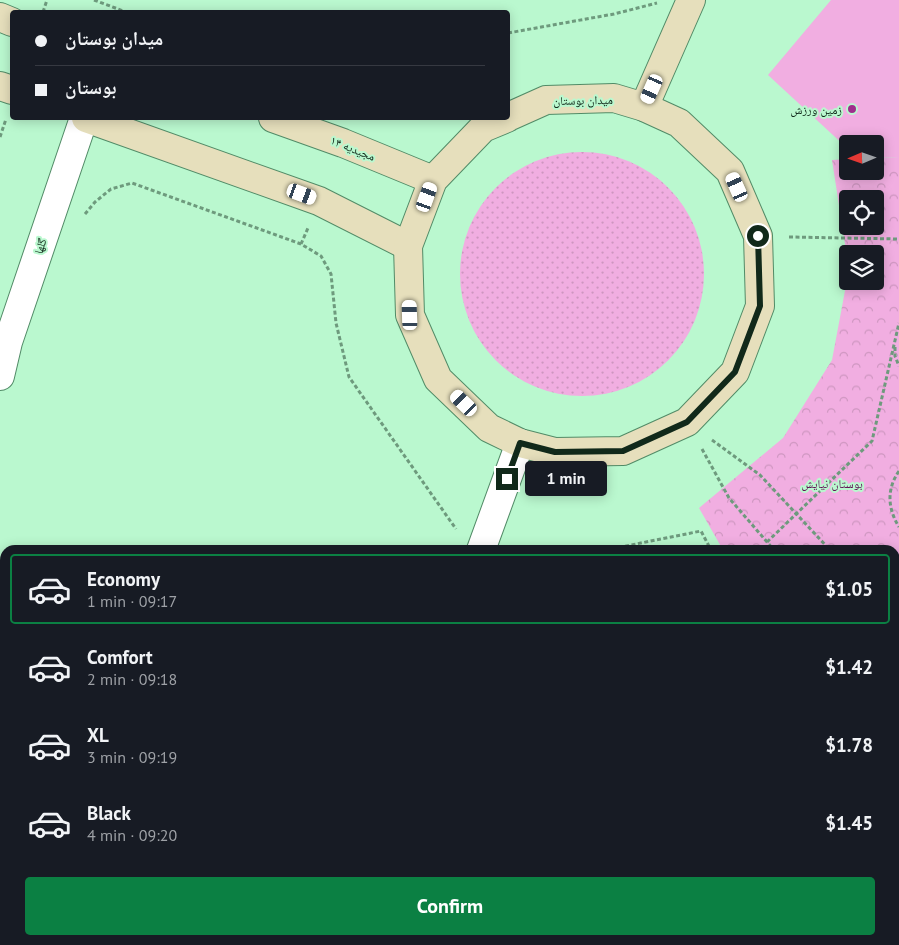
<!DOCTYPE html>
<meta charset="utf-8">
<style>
:root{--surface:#171b24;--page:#242831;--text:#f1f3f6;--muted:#9ea1a6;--line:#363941;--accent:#0b8043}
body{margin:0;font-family:"PT Sans","Noto Naskh Arabic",sans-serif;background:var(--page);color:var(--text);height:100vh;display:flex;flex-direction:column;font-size:19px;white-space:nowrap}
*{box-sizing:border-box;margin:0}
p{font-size:16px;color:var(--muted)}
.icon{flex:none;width:28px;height:28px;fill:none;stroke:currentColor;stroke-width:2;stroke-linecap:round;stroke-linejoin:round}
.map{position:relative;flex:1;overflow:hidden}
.drawer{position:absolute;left:0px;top:545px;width:900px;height:400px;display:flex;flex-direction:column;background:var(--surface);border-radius:15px 15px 0 0;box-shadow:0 2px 12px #0003}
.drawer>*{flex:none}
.guide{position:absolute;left:10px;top:10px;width:500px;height:110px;border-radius:5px;box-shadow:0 2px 12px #0003;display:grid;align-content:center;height:110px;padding:0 25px;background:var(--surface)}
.needle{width:32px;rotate:268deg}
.tools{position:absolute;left:839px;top:135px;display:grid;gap:10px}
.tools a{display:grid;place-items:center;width:45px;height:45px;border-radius:5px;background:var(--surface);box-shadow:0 2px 12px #0003;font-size:25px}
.end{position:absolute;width:22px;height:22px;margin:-11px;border:6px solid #11291a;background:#fff;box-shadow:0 0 0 2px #fff}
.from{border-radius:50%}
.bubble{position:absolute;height:35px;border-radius:5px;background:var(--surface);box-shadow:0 2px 12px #0003;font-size:16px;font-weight:700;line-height:35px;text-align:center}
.car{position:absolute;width:15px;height:30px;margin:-15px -8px;border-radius:6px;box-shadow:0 0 4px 1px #0007;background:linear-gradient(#fff 24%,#345 0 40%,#fff 0 76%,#345 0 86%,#fff 0)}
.guide b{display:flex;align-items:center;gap:18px;height:48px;font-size:19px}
.guide b+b{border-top:1px solid var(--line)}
.guide i{width:12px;height:12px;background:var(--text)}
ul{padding:9px 0 0;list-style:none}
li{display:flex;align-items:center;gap:15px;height:70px;margin:0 10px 8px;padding:0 15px;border:2px solid transparent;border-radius:5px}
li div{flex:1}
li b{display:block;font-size:19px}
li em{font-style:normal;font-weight:700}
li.active{border-color:var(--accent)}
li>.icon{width:45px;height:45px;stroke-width:1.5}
.cta{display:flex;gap:10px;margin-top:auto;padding:10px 25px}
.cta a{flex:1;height:58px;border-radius:5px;background:var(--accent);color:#fff;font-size:20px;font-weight:700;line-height:58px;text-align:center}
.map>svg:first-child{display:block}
.grass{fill:url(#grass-dots)}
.park{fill:url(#park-crowns);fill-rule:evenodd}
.garden{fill:#f1aee1}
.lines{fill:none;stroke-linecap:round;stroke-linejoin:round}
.street-casing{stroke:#528b67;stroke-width:30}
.secondary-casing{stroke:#528b67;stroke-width:30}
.path{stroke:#6e9a7d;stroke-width:3;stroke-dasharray:4 2.5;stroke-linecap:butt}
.street{stroke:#fff;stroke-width:28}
.secondary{stroke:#e6dfbc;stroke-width:28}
.route{stroke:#11291a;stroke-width:6}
.poi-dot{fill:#9e2e8b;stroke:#baf8cf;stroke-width:2}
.labels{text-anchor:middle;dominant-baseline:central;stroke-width:4;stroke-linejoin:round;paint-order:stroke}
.street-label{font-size:12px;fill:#11291a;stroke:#baf8cf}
.poi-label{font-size:12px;fill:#11291a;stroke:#baf8cf;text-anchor:end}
.park-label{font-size:12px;fill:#601254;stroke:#baf8cf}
</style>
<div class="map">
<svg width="899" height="945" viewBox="0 0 899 945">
<defs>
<pattern id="grass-dots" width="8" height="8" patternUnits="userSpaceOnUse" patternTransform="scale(1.25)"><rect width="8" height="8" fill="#f1aee1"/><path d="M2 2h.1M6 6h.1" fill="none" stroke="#ce96c0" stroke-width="1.8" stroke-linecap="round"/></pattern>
<pattern id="park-crowns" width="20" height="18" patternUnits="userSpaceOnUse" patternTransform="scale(1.25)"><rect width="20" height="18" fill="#f1aee1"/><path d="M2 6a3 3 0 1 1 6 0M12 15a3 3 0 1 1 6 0" fill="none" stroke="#ce96c0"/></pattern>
</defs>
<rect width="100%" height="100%" fill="#baf8cf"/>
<circle class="grass" cx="582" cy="274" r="122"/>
<path class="park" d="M899 157V945H619L620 940H895V550H723L699 508 783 438 832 360 847 280 875 281V254H848L847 257 832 160 847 159 848 171H875V158ZM848 199H875V226H848Z"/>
<polygon class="garden" points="831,0 899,0 899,157 875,158 875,144 848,144 847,148 768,75"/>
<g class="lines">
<defs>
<g id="street">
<polyline points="0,376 8,342 84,118"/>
<polyline points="481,550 520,443"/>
<polyline points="0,639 5,713"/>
<polyline points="0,886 5,867"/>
<polyline points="394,945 395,940"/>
<polyline points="608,945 609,940"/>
</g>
<g id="secondary">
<polyline points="0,17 12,22"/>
<polyline points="0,86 12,90"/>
<polyline points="644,107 691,0"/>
<polyline points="86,118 319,201 408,246"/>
<polyline points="273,118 343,143 433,180"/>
<polyline points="507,118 483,128 433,180 408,246 410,315 438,379 489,428 520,443 555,452 623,451 687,422 735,372 760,306 758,236 730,171 679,123 644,107 614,98 546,100 508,117"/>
</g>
</defs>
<use href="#street" class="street-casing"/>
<use href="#secondary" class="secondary-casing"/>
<g class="path">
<polyline points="94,0 126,12"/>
<polyline points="43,12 47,0"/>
<polyline points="508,33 614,14 657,3"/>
<polyline points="0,137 6,119"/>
<polyline points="85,214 95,202 111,189 132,183 301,244 321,256 331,274 336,323 349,377 456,529"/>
<polyline points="789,237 899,239"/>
<polyline points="301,244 308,228"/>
<polyline points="895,347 895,356 899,366"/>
<polyline points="712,440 760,475 830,550"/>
<polyline points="702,449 729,498 774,550"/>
<path d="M899 471C886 490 888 509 899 527"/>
<polyline points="767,542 872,441 899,323"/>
<polyline points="606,550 701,531 711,550"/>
<polyline points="895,578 899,571"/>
<polyline points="895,620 899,624"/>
<polyline points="895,657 899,658"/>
<polyline points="895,754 899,756"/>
<polyline points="895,826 899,827"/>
<polyline points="895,882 899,882"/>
<polyline points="473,940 486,945"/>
<polyline points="448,945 449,940"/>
</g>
<use href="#street" class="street"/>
<use href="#secondary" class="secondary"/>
</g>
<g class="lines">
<polyline class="route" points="507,479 520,443 555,452 623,451 687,422 735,372 760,306 758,236"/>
</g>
<circle class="poi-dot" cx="852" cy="109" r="5"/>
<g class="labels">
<g class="street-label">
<text transform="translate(583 100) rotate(-1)">میدان بوستان</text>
<text transform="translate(353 148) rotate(22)">مجیدیه ۱۴</text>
<text transform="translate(40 246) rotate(-72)">گلها</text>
</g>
<g class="poi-label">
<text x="842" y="109">زمین ورزش</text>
</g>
<g class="park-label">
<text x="832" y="483">بوستان نیایش</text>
</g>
</g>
</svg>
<div class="tools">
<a><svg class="needle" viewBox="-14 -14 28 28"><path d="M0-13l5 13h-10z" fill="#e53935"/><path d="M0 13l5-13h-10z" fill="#9ea1a6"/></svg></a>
<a><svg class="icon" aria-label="locate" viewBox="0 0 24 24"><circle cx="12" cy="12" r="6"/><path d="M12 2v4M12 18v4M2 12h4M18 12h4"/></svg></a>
<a><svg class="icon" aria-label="layers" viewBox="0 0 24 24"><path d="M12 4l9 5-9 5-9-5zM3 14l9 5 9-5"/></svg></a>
</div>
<i class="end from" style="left:758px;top:236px"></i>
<i class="end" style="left:507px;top:479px"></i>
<div class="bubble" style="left:525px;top:461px;width:82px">1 min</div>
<i class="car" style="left:652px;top:89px;rotate:204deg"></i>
<i class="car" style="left:737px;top:187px;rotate:336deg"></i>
<i class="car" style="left:302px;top:194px;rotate:110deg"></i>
<i class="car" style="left:427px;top:197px;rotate:20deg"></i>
<i class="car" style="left:410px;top:315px;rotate:358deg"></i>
<i class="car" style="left:464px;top:403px;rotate:314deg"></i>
<div class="guide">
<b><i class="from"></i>میدان بوستان</b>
<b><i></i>بوستان</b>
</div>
<section class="drawer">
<ul>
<li class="active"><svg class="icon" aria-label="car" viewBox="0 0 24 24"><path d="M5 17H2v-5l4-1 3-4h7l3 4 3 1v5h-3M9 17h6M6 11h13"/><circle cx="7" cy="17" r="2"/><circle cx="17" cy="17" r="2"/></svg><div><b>Economy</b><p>1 min · 09:17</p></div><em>$1.05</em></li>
<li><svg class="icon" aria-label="car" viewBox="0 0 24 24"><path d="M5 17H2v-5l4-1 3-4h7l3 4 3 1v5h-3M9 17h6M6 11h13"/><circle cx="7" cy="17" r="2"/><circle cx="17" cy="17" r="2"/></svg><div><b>Comfort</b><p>2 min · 09:18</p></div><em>$1.42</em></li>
<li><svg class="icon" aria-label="car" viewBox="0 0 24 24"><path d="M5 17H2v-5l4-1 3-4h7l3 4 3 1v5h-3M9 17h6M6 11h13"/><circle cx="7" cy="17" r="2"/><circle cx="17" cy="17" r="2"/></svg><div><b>XL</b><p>3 min · 09:19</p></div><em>$1.78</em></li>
<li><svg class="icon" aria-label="car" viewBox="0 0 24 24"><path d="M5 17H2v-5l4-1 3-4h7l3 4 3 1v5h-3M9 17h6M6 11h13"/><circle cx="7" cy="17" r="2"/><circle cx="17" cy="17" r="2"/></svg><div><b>Black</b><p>4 min · 09:20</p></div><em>$1.45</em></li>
</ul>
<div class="cta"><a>Confirm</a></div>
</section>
</div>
